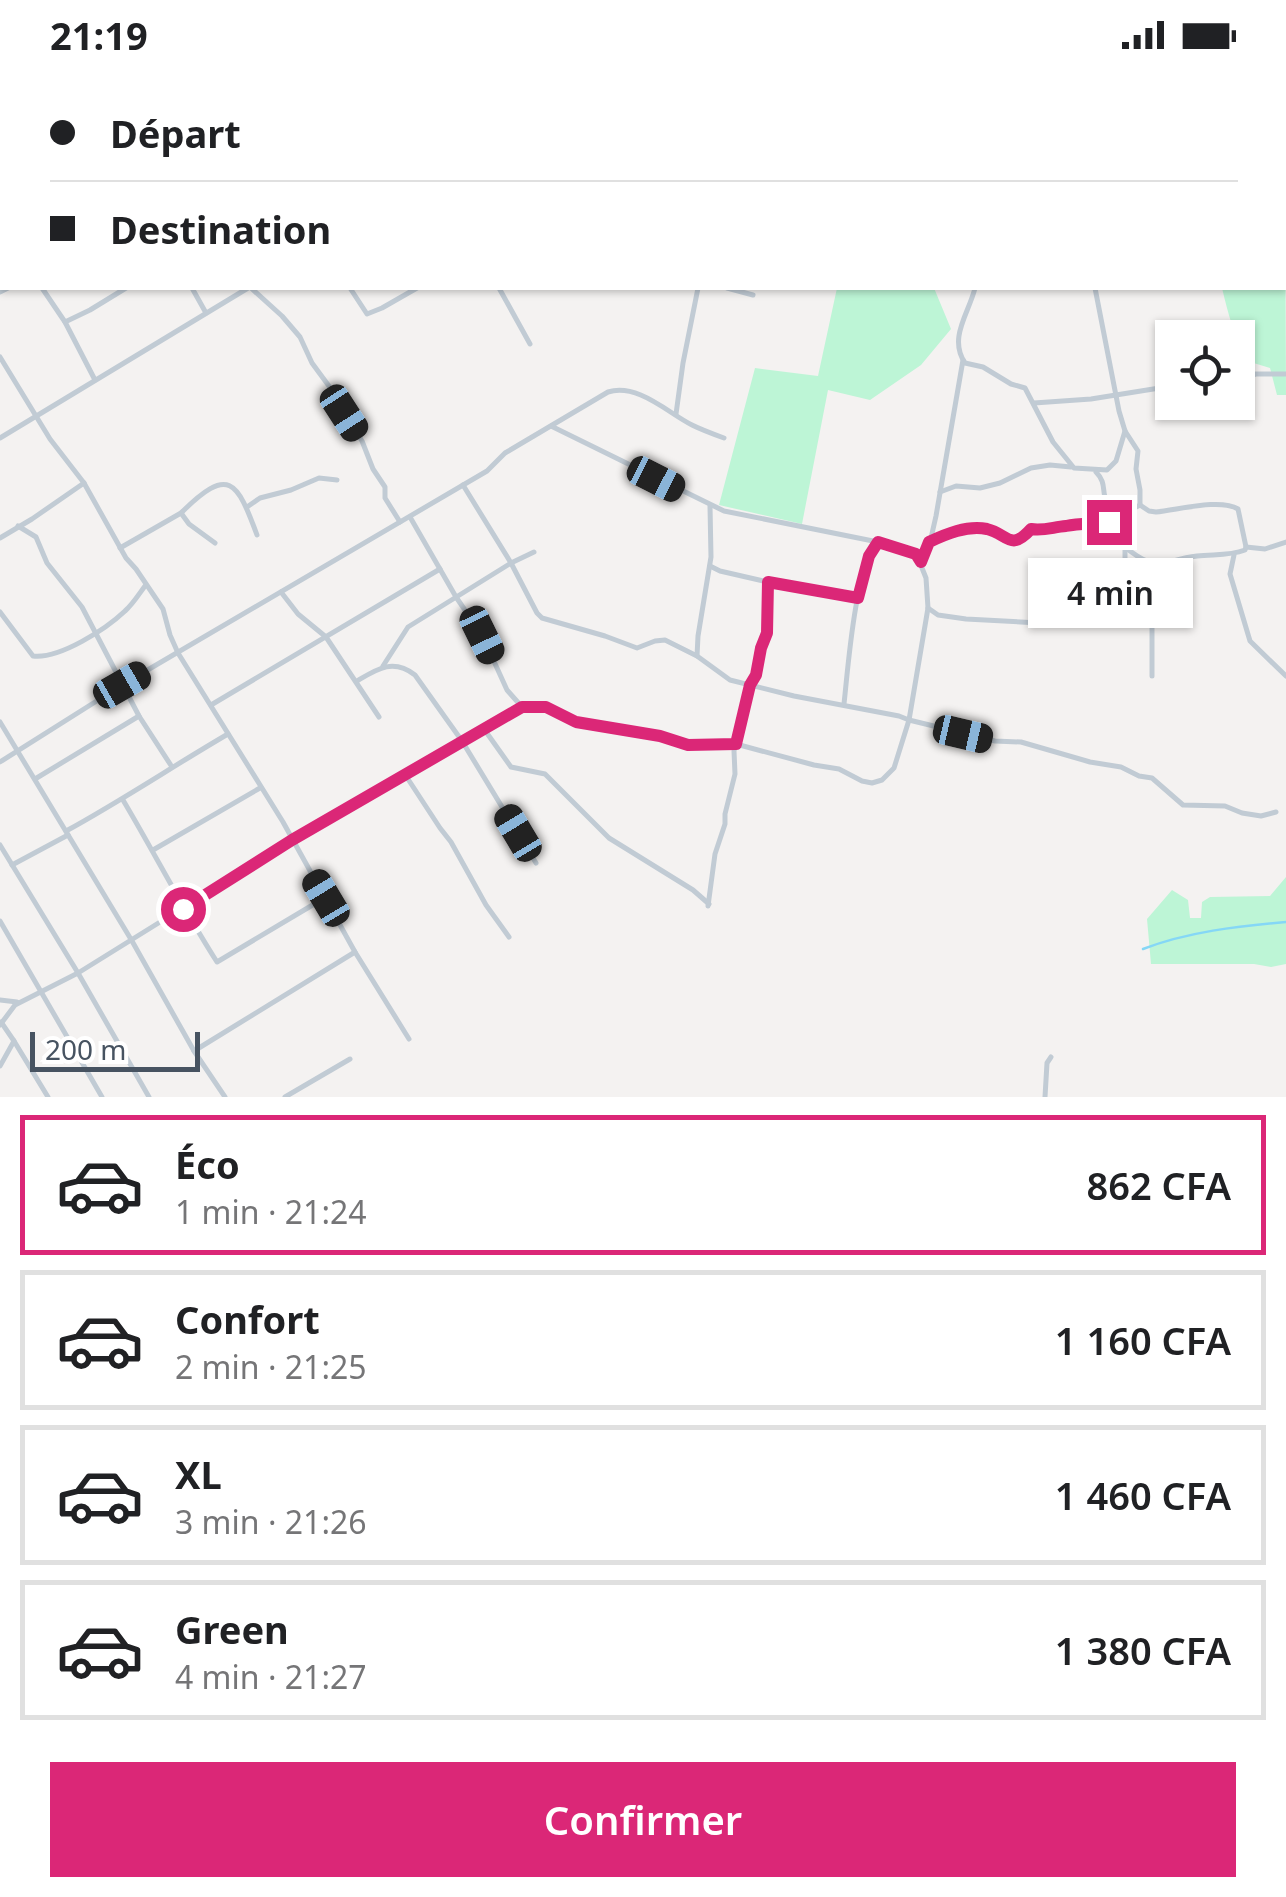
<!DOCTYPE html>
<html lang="fr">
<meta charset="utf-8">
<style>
:root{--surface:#fff;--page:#f6f6f6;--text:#202124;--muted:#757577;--line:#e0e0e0;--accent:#db2777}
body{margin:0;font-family:"Noto Sans",sans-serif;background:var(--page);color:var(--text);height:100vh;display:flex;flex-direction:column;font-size:38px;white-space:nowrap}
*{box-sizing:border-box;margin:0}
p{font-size:32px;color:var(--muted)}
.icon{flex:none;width:55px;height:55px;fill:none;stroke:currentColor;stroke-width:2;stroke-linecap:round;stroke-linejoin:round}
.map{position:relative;height:1027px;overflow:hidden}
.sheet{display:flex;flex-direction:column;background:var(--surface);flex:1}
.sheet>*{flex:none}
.hud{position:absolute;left:0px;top:0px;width:1288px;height:220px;box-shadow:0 2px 8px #0004;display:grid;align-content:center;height:220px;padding:0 50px;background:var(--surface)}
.fabs{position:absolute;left:1155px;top:250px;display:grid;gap:20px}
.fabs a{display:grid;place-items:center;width:100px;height:100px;border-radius:0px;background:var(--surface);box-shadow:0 2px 8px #0004;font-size:50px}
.scale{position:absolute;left:30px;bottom:25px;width:170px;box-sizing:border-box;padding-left:10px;border:5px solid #475361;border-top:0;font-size:28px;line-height:35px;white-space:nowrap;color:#475361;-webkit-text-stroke:8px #fff;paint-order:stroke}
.end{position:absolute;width:45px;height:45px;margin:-22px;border:12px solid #db2777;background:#fff;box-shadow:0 0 0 5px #fff}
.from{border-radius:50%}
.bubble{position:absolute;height:70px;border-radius:0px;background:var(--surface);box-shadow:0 2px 8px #0004;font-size:32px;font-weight:600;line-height:70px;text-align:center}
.car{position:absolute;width:30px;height:60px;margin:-30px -15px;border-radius:12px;box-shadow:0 0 8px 2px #0007;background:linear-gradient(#222 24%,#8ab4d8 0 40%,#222 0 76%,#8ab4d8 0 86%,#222 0)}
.hud b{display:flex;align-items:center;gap:35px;height:95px;font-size:38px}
.hud b+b{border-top:2px solid var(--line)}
.hud i{width:25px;height:25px;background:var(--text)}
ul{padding:18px 0 0;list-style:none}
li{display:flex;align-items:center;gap:30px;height:140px;margin:0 20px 15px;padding:0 30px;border:5px solid var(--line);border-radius:0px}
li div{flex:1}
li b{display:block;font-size:38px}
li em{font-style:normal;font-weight:600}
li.selected{border-color:var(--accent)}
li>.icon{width:90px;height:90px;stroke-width:1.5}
.action{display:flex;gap:20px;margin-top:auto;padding:20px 50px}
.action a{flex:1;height:115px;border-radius:0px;background:var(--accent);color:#fff;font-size:40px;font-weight:600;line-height:115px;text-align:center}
.status{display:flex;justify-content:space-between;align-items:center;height:70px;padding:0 50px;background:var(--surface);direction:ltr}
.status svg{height:28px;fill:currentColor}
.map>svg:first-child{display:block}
.green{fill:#bdf5d6}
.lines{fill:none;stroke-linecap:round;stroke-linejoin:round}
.stream{stroke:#85d7f6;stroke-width:2.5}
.street{stroke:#c1cbd4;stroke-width:5}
.route{stroke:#db2777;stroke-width:12}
</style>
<div class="status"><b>21:19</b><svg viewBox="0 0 49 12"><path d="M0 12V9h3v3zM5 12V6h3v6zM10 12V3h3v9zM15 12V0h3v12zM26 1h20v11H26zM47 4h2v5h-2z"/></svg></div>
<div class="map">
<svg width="1286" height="1027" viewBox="0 0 1286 1027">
<rect width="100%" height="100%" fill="#f4f2f1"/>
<g class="green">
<path d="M1285 103 1286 325H1277L1270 298 1247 291C1234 265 1229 247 1222 218H1285Z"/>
<polygon points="837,218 934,218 951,259 921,295 870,330 828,320 802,454 719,435 755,298 818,306"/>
<polygon points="1286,807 1286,894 1271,897 1254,894 1151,894 1147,849 1172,820 1188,830 1190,848 1201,848 1202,832 1210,827 1270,826"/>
</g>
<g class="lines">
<g class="stream">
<polyline points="1156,0 1156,2"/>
<polyline points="1285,49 1286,47"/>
<polyline points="1285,181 1286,182"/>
<polyline points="1285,191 1286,190"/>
<polyline points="1285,206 1286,207"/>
<path d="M1143 879C1187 862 1238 856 1286 852"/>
</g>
<g class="street">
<polyline points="63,0 65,2"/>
<polyline points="138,0 140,2"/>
<polyline points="299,0 300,2"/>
<polyline points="376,0 377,2"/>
<polyline points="453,0 453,2"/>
<polyline points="976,0 976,2"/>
<polyline points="112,2 117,0"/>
<polyline points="237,2 241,0"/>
<polyline points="572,2 572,0"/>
<polyline points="608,2 609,0"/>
<polyline points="616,2 619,0"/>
<polyline points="0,18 2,23"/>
<polyline points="0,68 2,67"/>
<polyline points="0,137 2,136"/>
<polyline points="42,218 65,252 95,310"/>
<polyline points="192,218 206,243"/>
<polyline points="251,218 282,246 300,267 312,293 337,327 344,343 362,371 373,399 385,417 385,428 400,452"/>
<polyline points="350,218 367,244 382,238 417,218"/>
<polyline points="499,218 530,274"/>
<polyline points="727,218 753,225"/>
<path d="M975 218C969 243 948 268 965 293L983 297 1011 314 1025 318 1053 372 1074 398 1107 400 1116 391 1125 361"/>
<polyline points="1095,218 1119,341 1125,361 1138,381 1136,399 1140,420 1140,435"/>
<polyline points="0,222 8,218"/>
<polyline points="65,252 90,240 126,218"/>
<polyline points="0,287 50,369 84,413 126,488 136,499 163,539 170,565 178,583 283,752 355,882 409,969"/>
<polyline points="1238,309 1256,304 1286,304"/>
<polyline points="1034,333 1091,329 1172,316"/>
<polyline points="676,344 683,293 698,218"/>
<polyline points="0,368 248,218"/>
<path d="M1096 402C1111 417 1095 428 1118 441"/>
<polyline points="463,415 511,493 537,543 542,548 605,566 637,578 655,571 665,570 697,586 730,610 794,626 899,646 909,650 995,671 1021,672 1090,692 1121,697 1139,706 1152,708 1183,735 1225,736 1242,743 1261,746 1276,742"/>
<polyline points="940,422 956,416 980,418 1000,413 1031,398 1050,395 1071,397"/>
<path d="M1140 435C1127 444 1111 437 1109 458 1113 469 1120 474 1130 481 1161 504 1163 490 1197 486 1214 484 1229 486 1245 480L1246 477 1265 479 1286 472"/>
<path d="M1140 435 1149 441 1156 442C1178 440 1220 428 1238 439L1246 477"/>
<polyline points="247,437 260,428 291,420 319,408 337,410"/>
<path d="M181 443C229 395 237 411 257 465"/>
<polyline points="410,447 456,527 482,565 507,620 522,637"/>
<polyline points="18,456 36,467 47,493 82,537 139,646 172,697"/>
<polyline points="0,468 32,449 84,413"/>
<path d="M932 471C948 463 970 455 988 459 1009 465 1010 482 1031 459 1044 461 1053 457 1066 456 1080 453 1094 455 1109 452"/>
<polyline points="120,478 181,443 189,454 215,473"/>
<polyline points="1125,478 1125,532"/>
<polyline points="1234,485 1230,504 1250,571 1286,606"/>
<polyline points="921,492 931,468 936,446 963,290"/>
<polyline points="768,512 859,528"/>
<polyline points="281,522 298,544 326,567 379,647"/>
<polyline points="1152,536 1152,606"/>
<polyline points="928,538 938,545 966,549 1075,555 1102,547 1125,532 1152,536 1181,515"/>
<path d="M0 542 33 586C60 589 106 559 125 541 133 534 139 524 145 516"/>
<polyline points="697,586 698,566 711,487 710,436"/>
<polyline points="383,596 408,557 511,493 534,482"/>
<path d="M357 611C377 599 393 588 415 605L462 671 536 793"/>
<path d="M844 634C848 598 855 499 877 472"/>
<polyline points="211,635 440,499"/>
<polyline points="0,652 132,871 194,981 225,1027"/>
<polyline points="484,659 511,697 545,704 609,768 693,820 709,834"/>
<path d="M0 692 122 615 487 401 505 383 608 322C638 313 668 343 692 355 702 360 713 364 724 368"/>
<polyline points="406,706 440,758 451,772 486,835 509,867"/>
<polyline points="35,709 139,646"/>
<path d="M123 730C155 784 183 839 217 892L326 827"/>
<path d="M66 761C121 731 173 696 228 664"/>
<polyline points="0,775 78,903 149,1027"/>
<polyline points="153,780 260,718"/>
<polyline points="12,795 68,765"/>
<polyline points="708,836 715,784 725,754 725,744 735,704 734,681 743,638 750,615 756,605 767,563 768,512 720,501 710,496"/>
<polyline points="0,851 102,1027"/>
<polyline points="0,930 17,932"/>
<polyline points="0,955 15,935 78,903 292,770 522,637 546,637 576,652 660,666 688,675 736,674 814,695 839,699 862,711 872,713 882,710 894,698 909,650 928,538 926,508 916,483 878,472 724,441 551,356"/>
<polyline points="14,971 48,1027"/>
<polyline points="194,981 355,882"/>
<polyline points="0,996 14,971 1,952"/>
<polyline points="285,1027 350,989"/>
<polyline points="1045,1027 1047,993 1051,987"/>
</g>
</g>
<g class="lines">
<path class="route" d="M183 839 292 770 522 637H546L576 652 660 666 688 675 736 674 750 615 756 605 761 578 767 563 768 512 858 528 869 486 878 472 916 484 921 492 929 472C946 464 967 455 987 459 1008 464 1010 482 1031 459 1044 461 1053 457 1066 456 1080 453 1094 454 1109 452"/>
</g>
</svg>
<div class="fabs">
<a><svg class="icon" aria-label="locate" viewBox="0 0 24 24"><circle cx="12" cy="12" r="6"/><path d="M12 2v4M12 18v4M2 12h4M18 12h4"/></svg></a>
</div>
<div class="scale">200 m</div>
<i class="end from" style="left:183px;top:839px"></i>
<i class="end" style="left:1109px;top:452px"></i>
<div class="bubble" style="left:1028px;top:488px;width:165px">4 min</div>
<i class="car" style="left:344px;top:343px;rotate:147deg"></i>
<i class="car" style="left:656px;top:409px;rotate:117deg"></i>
<i class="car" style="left:482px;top:565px;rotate:154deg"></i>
<i class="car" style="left:122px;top:615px;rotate:60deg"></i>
<i class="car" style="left:963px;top:664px;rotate:103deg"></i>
<i class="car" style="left:518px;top:763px;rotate:329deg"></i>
<i class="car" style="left:326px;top:828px;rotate:329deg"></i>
<div class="hud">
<b><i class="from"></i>Départ</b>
<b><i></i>Destination</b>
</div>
</div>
<section class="sheet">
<ul>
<li class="selected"><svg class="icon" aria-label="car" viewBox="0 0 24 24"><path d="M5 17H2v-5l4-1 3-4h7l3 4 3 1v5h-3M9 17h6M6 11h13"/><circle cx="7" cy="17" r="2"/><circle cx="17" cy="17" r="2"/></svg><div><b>Éco</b><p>1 min · 21:24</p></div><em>862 CFA</em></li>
<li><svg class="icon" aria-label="car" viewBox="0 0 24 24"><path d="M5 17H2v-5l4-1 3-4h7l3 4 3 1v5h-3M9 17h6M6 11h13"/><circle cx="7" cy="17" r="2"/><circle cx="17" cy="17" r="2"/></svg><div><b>Confort</b><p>2 min · 21:25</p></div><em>1 160 CFA</em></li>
<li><svg class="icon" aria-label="car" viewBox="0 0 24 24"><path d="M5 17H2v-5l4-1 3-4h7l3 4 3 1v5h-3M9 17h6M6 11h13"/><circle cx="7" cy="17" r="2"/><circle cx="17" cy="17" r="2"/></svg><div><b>XL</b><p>3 min · 21:26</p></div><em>1 460 CFA</em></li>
<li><svg class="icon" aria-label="car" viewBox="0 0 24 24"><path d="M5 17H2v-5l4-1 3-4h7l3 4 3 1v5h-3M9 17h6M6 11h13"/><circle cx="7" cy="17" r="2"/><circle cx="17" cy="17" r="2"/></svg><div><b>Green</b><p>4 min · 21:27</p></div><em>1 380 CFA</em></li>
</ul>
<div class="action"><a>Confirmer</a></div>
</section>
